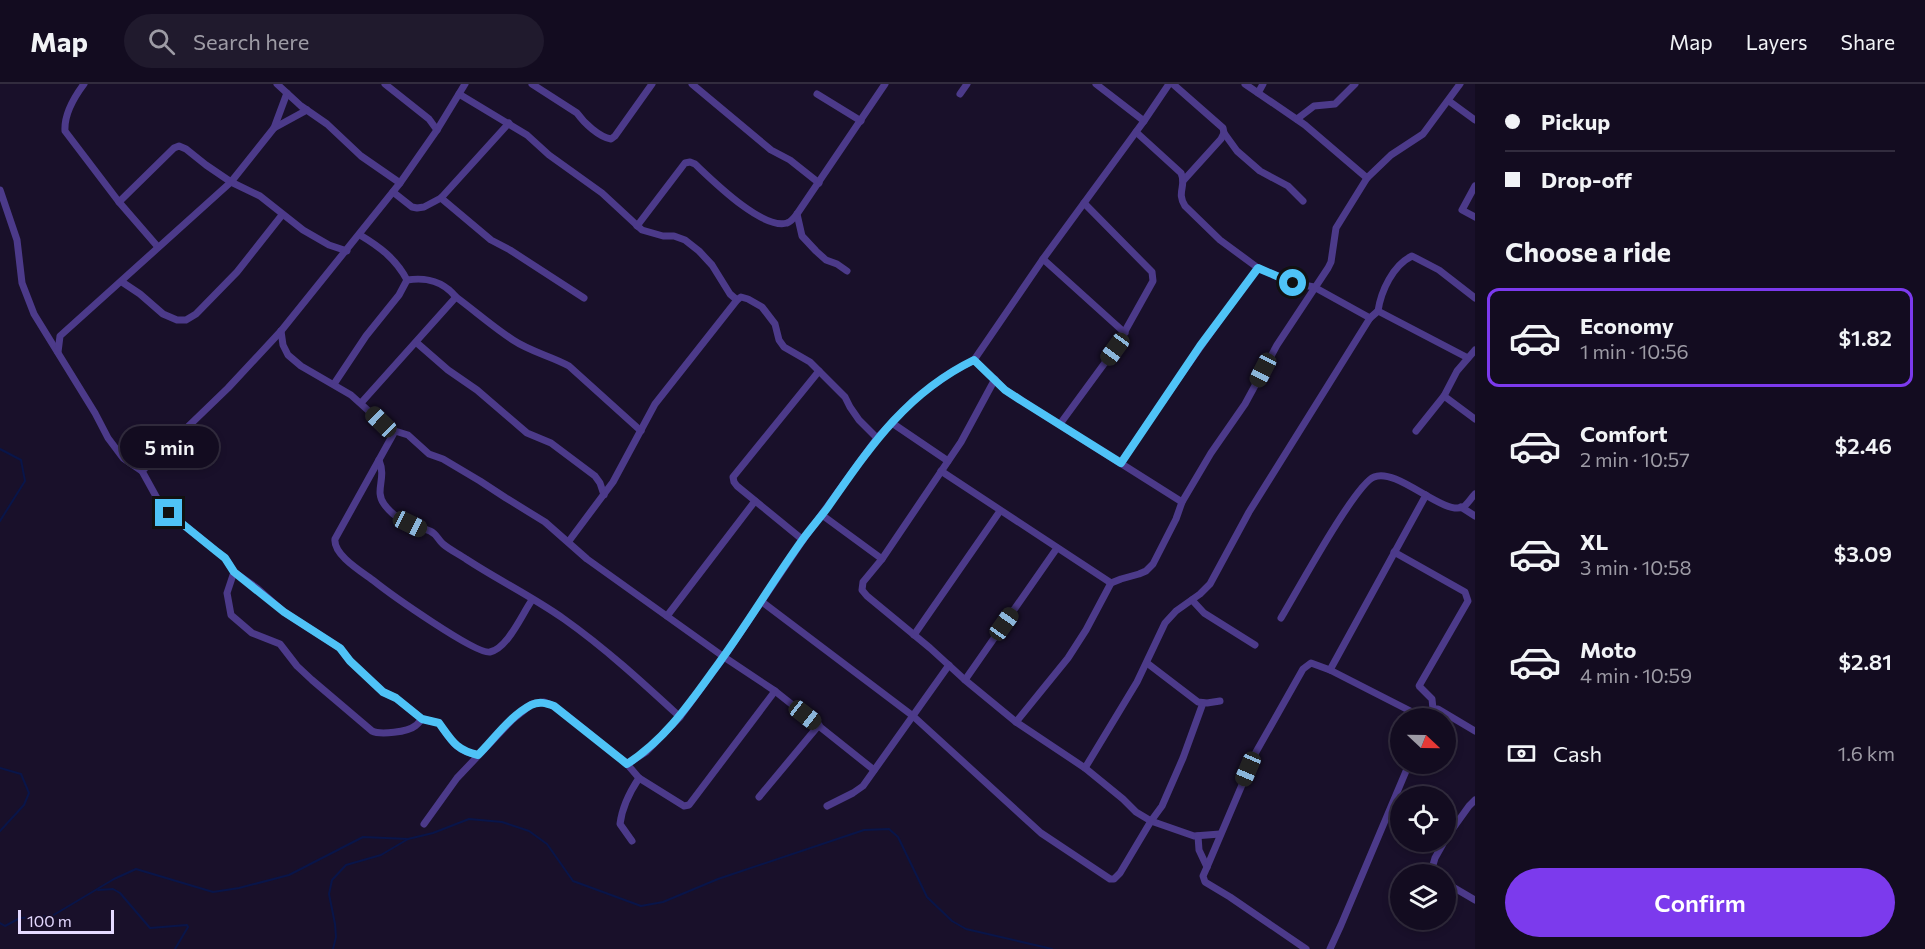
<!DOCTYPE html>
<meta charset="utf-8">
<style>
:root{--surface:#130c20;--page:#201a2d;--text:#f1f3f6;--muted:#9d9ba5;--line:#322c3e;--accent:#7c3aed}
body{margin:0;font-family:Commissioner,sans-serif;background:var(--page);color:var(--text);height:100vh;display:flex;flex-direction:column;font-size:22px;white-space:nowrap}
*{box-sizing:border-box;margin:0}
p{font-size:20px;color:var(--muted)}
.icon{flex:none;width:33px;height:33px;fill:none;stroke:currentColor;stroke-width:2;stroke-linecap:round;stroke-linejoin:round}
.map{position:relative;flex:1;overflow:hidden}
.details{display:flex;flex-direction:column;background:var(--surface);width:450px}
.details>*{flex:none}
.hud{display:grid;align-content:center;height:132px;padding:0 30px;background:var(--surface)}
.needle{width:39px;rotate:112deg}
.tools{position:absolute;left:1390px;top:624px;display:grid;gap:12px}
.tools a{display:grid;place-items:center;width:66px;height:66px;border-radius:50%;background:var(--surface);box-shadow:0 3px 9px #0003,0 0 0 2px var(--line);font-size:30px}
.scale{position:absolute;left:18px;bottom:15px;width:96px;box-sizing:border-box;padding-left:6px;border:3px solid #e4d9ff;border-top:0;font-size:16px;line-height:21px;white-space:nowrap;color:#e4d9ff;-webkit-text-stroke:4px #19102a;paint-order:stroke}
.end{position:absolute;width:27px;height:27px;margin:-14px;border:8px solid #4fc3f7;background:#111;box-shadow:0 0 0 3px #111}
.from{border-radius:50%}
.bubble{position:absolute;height:42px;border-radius:21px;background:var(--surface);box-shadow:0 3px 9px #0003,0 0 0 2px var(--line);font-size:20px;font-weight:600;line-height:42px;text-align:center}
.car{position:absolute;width:18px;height:36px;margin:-18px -9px;border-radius:8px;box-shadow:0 0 4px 2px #0007;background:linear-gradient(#222 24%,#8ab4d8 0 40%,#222 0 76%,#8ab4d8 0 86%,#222 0)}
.hud b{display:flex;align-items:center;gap:21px;height:57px;font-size:22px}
.hud b+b{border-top:2px solid var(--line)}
.hud i{width:15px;height:15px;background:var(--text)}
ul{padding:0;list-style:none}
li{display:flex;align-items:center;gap:18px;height:99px;margin:0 12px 9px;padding:0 18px;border:3px solid transparent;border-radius:12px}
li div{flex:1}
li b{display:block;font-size:22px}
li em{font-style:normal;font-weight:600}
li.current{border-color:var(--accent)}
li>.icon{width:54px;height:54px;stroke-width:1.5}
h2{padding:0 30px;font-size:27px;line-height:72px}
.pay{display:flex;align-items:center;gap:15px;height:66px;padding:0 30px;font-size:22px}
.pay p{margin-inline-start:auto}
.primary-button{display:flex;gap:12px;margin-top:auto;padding:12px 30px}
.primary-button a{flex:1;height:69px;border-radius:36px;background:var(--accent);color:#fff;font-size:24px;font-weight:600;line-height:69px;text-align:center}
header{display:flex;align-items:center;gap:36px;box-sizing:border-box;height:84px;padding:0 30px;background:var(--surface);border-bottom:2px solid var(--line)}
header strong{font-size:28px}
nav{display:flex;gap:33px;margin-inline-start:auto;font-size:21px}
.search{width:420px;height:54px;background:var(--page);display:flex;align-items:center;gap:15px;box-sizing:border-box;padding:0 21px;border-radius:33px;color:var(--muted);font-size:22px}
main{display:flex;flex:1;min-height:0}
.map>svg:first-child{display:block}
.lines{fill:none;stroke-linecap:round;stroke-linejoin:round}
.stream{stroke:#091549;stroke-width:2}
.minor{stroke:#4c3a8a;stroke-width:7}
.route{stroke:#4fc3f7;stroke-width:8}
</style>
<header>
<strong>Map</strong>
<div class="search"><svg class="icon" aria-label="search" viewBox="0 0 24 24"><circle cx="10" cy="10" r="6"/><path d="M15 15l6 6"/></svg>Search here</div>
<nav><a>Map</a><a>Layers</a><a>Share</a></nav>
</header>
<main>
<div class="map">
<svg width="1475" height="865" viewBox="0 0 1475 865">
<rect width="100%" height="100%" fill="#19102a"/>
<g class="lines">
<g class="stream">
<polyline points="0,365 21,376 25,397 0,437"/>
<polyline points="0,684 21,690 29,709 24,721 0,747"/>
<polyline points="98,806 113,805 120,809 150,844 187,841 188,843 175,865"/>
<polyline points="0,839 5,842 20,834 52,832 114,795 136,785 213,808 239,804 289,791 363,753 408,755 433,749 469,735 502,738 529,747 547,760 573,797 641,822 663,818 718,795 864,746 889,745 898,753 927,813 952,837 966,845 1052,865"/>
<polyline points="333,865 336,853 335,840 329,810 332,796 346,781 381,771 408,755"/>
</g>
<g class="minor">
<path d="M84 0C75 12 64 31 65 47L119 118 158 163"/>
<polyline points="277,0 301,22 327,40 361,72 400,99"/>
<polyline points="385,0 429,35 437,46"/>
<path d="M532 0 577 29C584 39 599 53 611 55L615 52 652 0"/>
<polyline points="692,0 771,66 790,76 819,99"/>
<polyline points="1096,0 1144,37"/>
<polyline points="1173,0 1223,44 1224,49 1221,55 1183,97"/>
<polyline points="1245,0 1305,41 1367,94"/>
<polyline points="1258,9 1263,0"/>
<polyline points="459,10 527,51 549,71 602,109 642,146 663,152 674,152 685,156 699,167 712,181 730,210 737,216"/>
<polyline points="817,10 861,37"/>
<polyline points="960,10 967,0"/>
<polyline points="1449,17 1475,36"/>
<polyline points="1297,35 1314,22 1335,20 1355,0"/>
<polyline points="274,44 307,26"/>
<path d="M1136 48 1181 89C1187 102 1176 108 1185 122L1220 156 1258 184 1293 199 1314 203 1370 234"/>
<polyline points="1224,49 1237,67 1260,87 1288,102 1303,117"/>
<polyline points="1475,102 1462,126 1475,133"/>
<path d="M0 106 17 156 22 199 34 230 95 329 108 354 123 374 142 387 158 416 169 429 216 467 225 474 234 488 257 504 284 528 340 564 350 577 383 608 396 614 422 635 439 639C452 657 455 666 478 671"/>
<polyline points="393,108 412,123 417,124 424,123 441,114 509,39"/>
<polyline points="441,114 491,156 510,166 584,214"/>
<polyline points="119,118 174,64 179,62 186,65 206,81 231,98 260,112 303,146 329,161 347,167"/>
<polyline points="797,130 802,152 816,167 826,176 837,180 847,187"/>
<path d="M637 142 685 79 690 78 695 80C712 96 762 146 787 139 791 138 794 134 797 130L885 0"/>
<polyline points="1043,175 1125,249"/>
<path d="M407 196C427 193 443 197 456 213 475 227 493 243 513 256 531 268 551 272 569 282L641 347"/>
<polyline points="122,198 140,210 163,230 177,236 186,236 196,230 237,188 282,131"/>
<path d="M1378 227C1381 207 1393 181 1412 172L1439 186 1475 214"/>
<polyline points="281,247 283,261 288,271 301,282 351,311 381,338 395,347 408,351 429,370 443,375 480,397 506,414 545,438 587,475 724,573 775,607 874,686"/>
<polyline points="417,259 448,286 477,306 527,349 551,359 595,392 600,399 604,411"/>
<polyline points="58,268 60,252 231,98 274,44 287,9"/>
<polyline points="974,276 1005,306 1022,317 1182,418"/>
<polyline points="995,295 961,358 882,475 863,498 862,506 867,512 930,564 965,596 1016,638 1085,684 1123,715 1136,728 1151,737 1194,752 1220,750"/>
<path d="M334 300 366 252 399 211 407 196C396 175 380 163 360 151"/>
<polyline points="1444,312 1475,335"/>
<polyline points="361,319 456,213"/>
<polyline points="892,339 948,377"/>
<polyline points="1060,340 1115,265 1153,197 1152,188 1084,119"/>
<path d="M395 347 335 455C333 471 362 488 374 497 389 509 476 571 490 568 508 564 522 530 532 516"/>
<polyline points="1416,347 1444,312 1457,287 1475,266"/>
<path d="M379 376C387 395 374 406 384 420 397 438 412 440 430 447 437 450 438 456 443 460 450 466 459 470 466 475 498 496 533 513 564 535 605 564 642 598 680 633"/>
<path d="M1121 379C1165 313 1210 248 1258 184"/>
<polyline points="142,387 228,304 281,247 400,99 437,46 465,0"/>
<polyline points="941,387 1111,499"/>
<polyline points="1461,423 1475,432"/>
<polyline points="822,431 882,475"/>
<polyline points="803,456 737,402 734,398 733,393 819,287"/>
<polyline points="569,457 613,398 655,320 737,216 741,213 748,215 762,223 775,240 779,256 784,263 810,278 845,313 850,323 859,336 877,354"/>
<polyline points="1394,468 1465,508 1468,517 1419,602 1432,615 1433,625"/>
<path d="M234 488 227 509 231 531 252 549 280 560 297 582 312 596 372 647C380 651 408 648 415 642 417 641 420 637 422 635"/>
<polyline points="1192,516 1204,529 1255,561"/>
<polyline points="761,517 913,632 1041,749 1110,795 1114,795 1120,789 1151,737 1162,722 1183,674 1203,619"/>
<polyline points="667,532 755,417"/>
<path d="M1281 534C1295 511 1355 400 1374 393 1397 383 1443 432 1463 423 1467 421 1471 414 1475 410"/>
<polyline points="914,551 1000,427"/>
<polyline points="1147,579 1198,618 1207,619 1220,617"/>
<polyline points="1330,586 1426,411"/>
<polyline points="965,596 1057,464"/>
<polyline points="1426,634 1429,627 1433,625 1438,625 1475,647"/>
<polyline points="1016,638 1068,574 1086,546 1111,499 1121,495 1139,490 1146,487 1153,480 1176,435 1182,418 1211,369 1245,320 1277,261 1328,184 1331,178 1336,144 1367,94 1391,71 1423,50 1460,0"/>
<polyline points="627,680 646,668 680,633 724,573 803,456 877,354 916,314 950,289 974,276 1043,175 1144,37 1169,0"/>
<polyline points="1085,684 1137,598 1165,539 1176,527 1200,510 1210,500 1249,428 1370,234 1378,227 1468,274"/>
<polyline points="759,713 819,641"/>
<polyline points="827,722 853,709 863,702 949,581"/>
<polyline points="424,740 457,694 512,636 532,620 544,618 554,622 586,647 627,680 639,694 684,722 689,721 775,607"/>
<polyline points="1198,752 1199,766 1207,783"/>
<polyline points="1446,754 1469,722 1475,716"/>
<path d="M632 757 620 740C622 723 629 709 639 694"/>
<polyline points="1434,790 1431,788 1435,774 1444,758"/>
<polyline points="1446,799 1475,816"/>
<polyline points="1306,865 1230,813 1205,798 1203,792 1207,783 1256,668 1303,585 1311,579 1330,586 1424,634"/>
<polyline points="1330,865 1341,841 1409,680"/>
</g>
</g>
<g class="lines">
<path class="route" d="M169 429 216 467 225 474 234 488 284 528 340 564 350 577 383 608 396 614 422 635 439 639C452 657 456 666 478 671 494 655 510 632 531 621 539 617 546 619 554 622L627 680C664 656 687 623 713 587 745 544 772 498 803 455 811 444 820 434 828 423 870 363 906 309 974 276L1005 306 1022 317 1121 379 1200 262 1258 184 1293 199"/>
</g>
</svg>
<div class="tools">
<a><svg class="needle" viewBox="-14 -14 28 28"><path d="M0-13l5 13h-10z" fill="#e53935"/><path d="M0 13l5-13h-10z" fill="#9d9ba5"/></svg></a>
<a><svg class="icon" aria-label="locate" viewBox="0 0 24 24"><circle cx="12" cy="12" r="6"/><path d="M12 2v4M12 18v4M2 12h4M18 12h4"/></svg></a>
<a><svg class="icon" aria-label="layers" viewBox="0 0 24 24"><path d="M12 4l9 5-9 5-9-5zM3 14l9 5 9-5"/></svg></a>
</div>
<div class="scale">100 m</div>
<i class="end from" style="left:1293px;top:199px"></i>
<i class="end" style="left:169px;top:429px"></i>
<div class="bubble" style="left:120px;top:342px;width:99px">5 min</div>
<i class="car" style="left:1115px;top:265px;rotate:216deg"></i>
<i class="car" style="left:1263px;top:286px;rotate:207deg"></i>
<i class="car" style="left:381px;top:338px;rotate:314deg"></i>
<i class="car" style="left:410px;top:440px;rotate:116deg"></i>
<i class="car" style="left:1004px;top:540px;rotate:35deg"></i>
<i class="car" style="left:805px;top:631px;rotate:128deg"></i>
<i class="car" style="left:1248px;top:685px;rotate:203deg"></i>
</div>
<section class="details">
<div class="hud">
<b><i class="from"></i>Pickup</b>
<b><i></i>Drop-off</b>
</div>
<h2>Choose a ride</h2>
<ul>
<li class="current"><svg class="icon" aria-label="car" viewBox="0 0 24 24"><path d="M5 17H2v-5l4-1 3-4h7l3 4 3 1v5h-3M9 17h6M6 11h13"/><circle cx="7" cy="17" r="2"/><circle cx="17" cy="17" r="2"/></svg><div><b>Economy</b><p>1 min · 10:56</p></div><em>$1.82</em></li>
<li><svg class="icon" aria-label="car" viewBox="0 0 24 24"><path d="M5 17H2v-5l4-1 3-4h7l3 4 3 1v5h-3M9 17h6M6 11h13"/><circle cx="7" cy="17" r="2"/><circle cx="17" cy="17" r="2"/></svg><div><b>Comfort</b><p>2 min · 10:57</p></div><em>$2.46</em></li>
<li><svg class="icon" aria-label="car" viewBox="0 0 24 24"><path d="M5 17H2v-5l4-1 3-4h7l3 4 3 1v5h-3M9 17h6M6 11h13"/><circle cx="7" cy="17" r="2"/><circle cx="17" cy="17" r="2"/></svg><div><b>XL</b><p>3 min · 10:58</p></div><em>$3.09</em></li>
<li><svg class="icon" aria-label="car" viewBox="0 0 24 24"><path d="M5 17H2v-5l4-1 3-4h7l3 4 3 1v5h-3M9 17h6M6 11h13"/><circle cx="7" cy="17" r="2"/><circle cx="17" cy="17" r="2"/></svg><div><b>Moto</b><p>4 min · 10:59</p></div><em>$2.81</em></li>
</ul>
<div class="pay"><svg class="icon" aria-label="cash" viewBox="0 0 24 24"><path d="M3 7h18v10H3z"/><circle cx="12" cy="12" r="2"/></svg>Cash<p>1.6 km</p></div>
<div class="primary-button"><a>Confirm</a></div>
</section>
</main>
